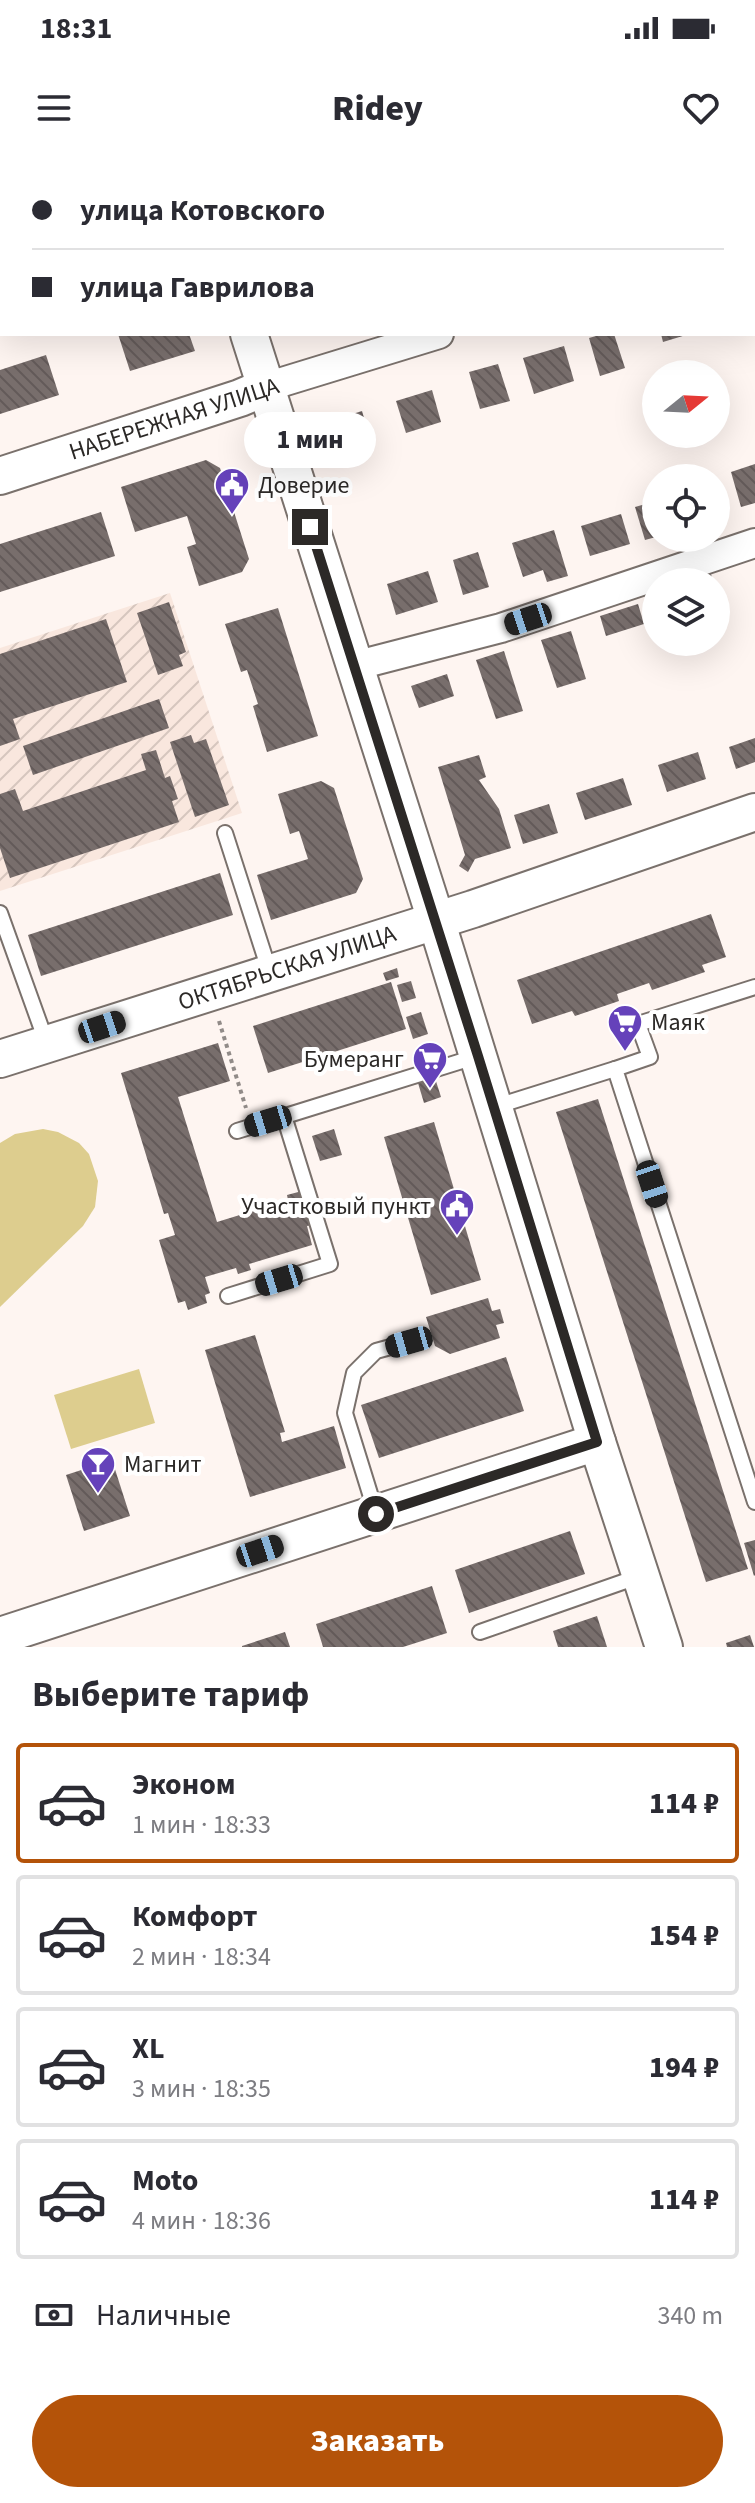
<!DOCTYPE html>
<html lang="ru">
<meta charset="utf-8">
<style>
:root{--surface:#fff;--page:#f7f7f7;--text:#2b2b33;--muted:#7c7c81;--line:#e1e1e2;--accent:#b45309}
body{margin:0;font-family:"Source Sans 3",sans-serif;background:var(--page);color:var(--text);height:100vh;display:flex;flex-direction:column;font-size:30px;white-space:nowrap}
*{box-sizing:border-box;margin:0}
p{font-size:26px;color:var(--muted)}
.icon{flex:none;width:44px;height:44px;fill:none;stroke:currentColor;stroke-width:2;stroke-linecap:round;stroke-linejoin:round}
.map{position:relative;height:1487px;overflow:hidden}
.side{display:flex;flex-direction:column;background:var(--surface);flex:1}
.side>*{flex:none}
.banner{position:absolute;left:0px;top:0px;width:756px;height:176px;box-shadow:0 8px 32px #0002;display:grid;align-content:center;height:176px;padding:0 32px;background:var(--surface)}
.needle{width:52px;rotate:72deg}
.fabs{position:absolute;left:642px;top:200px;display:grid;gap:16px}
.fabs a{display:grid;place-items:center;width:88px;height:88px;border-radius:50%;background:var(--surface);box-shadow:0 8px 32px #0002;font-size:40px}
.end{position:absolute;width:36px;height:36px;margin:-18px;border:10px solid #2c2927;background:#fff;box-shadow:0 0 0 4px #fff}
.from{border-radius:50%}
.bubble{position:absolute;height:56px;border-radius:28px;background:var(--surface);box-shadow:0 8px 32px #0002;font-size:26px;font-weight:800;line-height:56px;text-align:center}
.car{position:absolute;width:24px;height:48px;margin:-24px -12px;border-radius:10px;box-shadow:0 0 6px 2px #0007;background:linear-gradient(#222 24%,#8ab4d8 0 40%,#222 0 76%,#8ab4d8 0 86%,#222 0)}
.banner b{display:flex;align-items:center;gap:28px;height:76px;font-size:30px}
.banner b+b{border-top:2px solid var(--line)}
.banner i{width:20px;height:20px;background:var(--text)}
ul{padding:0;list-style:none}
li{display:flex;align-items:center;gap:24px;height:120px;margin:0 16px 12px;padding:0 16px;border:4px solid var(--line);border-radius:8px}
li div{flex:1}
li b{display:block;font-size:30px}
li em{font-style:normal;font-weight:800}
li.current{border-color:var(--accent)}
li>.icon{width:72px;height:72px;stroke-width:1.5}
h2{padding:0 32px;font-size:36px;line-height:96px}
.pay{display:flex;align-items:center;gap:20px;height:88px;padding:0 32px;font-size:30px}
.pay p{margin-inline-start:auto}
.action{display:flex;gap:16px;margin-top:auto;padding:16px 32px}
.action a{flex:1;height:92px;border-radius:48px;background:var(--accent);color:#fff;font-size:32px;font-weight:800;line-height:92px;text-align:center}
.status{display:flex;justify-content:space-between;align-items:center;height:56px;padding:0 40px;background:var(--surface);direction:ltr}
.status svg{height:22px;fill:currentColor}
header{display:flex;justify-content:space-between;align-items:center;height:104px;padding:0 32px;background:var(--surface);font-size:36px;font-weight:800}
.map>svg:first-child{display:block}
.industrial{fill:url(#industrial-furrows)}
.green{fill:#ddcd8e}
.building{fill:url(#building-back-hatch)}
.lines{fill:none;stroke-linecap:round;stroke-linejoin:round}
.service-casing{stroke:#7a716c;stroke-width:18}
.minor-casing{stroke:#7a716c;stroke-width:32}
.tertiary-casing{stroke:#7a716c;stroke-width:40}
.path{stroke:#918b88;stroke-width:4;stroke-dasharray:4 4;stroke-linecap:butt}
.service{stroke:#fff;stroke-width:14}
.minor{stroke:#fff;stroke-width:28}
.tertiary{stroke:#fff;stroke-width:36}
.route{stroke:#2c2927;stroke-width:10}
.labels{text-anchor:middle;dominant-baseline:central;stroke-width:8;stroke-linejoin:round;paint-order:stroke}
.street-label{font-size:24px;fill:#2c2927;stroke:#fff}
.poi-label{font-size:24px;fill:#2c2927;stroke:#fff;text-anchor:start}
</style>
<div class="status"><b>18:31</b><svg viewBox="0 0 49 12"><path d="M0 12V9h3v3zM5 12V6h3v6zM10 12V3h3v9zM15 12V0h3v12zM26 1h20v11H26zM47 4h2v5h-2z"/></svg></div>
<header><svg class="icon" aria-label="menu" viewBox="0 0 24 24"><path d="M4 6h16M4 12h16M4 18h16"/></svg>Ridey<svg class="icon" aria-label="heart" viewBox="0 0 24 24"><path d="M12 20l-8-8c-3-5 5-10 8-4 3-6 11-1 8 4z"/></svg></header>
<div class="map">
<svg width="755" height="1487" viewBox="0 0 755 1487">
<defs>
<pattern id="industrial-furrows" width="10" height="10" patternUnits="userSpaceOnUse" patternTransform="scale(2)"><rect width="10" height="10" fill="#f9e7de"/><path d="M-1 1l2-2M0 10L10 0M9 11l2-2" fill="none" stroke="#d6c6be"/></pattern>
<pattern id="building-back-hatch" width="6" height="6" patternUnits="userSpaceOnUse" patternTransform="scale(2)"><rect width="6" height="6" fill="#786e6c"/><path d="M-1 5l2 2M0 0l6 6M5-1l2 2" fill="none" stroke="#635a59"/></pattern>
</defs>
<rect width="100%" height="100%" fill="#fef5f1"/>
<polygon class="industrial" points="170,433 242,653 0,731 0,488"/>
<g class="green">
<polygon points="43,969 58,972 79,983 89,994 98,1021 95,1047 83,1066 0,1147 0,983 15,974"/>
<polygon points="139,1209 155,1263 71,1289 54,1235"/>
</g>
<g class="building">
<polygon points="118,174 189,174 195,191 130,211"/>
<polygon points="603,174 614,174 625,208 600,216 589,178"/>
<polygon points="661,174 686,174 686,175 663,182"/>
<polygon points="564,186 574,221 534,234 523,198"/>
<polygon points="46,195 59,235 0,254 0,210"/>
<polygon points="498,204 510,241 480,249 469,212"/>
<polygon points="432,230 441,262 406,273 396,241"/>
<polygon points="362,251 371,281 336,292 327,262"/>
<polygon points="206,300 220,308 249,399 242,412 199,426 187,387 196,384 187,356 135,372 121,327"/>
<polygon points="755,304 755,343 741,347 731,312"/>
<polygon points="656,341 656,377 645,380 635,347"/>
<polygon points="101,352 115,396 0,432 0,384"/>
<polygon points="621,354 630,384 590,396 581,366"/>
<polygon points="554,370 568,416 547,422 543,410 523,417 512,383"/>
<polygon points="478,392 489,427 463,435 453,400"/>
<polygon points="428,411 438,442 396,455 387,424"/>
<polygon points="711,414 713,422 687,422 687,421"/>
<polygon points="169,442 186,492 179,495 183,506 158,515 137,453"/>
<polygon points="638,444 644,464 606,476 600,456"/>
<polygon points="278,448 318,576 267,592 253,546 258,544 247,510 241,512 225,464"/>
<polygon points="106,459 127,522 13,559 20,579 0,586 0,494"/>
<polygon points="571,471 586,519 557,528 541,480"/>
<polygon points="504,491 523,551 496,559 476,500"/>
<polygon points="447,514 454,536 419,548 411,526"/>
<polygon points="159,539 169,568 33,615 23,586"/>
<polygon points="191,575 194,583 206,579 229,645 195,657 170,582"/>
<polygon points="755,578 755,602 736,609 729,587"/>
<polygon points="156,590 165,618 170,616 178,639 172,641 179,662 10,718 0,688 0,634 15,629 23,651 146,610 141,594"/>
<polygon points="698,592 706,619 667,632 658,605"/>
<polygon points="479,595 486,617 479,620 499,649 511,688 475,699 468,712 459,706 465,695 438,607"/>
<polygon points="623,618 632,645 585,660 576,633"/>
<polygon points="321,621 334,628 363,719 356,733 271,760 257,715 308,699 299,671 290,674 278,634"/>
<polygon points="549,644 558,673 523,684 514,655"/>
<polygon points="220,713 233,755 41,816 28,775"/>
<polygon points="711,754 726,797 702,805 705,812 652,830 649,823 617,834 619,841 575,856 572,851 532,864 517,820"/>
<polygon points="397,808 399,817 386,821 383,813"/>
<polygon points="411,821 416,838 402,842 397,825"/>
<polygon points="391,822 406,869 268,913 253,866"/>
<polygon points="421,852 428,874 413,879 406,857"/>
<polygon points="218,883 230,921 178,937 217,1062 288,1040 287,1035 302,1031 313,1065 307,1066 312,1085 249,1104 251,1110 238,1114 236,1108 205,1117 210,1133 205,1135 207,1143 188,1150 185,1141 178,1143 159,1080 175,1075 168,1053 164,1054 121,913"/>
<polygon points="435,918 441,937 424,943 418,923"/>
<polygon points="598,939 748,1409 706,1422 556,952"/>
<polygon points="434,962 481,1120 431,1135 384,977"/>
<polygon points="334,969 342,995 320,1001 312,976"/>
<polygon points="488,1138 492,1151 500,1149 504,1163 496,1165 500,1178 450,1194 435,1186 426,1157"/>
<polygon points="255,1175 285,1272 280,1273 282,1282 334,1266 346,1308 250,1337 205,1190"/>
<polygon points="506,1197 524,1251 379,1298 361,1245"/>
<polygon points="112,1300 130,1356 84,1371 66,1315"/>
<polygon points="570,1371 585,1414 469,1453 455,1410"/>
<polygon points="755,1380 755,1415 754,1416 744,1383"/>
<polygon points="432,1426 447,1473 403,1487 323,1487 316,1464"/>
<polygon points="597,1456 607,1487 558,1487 553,1471"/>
<polygon points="285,1472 290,1487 242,1487 242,1486"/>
<polygon points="750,1475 754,1487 727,1487 726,1483"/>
</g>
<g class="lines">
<defs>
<g id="service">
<polyline points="164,2 172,0"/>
<polyline points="0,55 2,54"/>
<polyline points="225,673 270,813"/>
<polyline points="0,753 47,884"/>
<polyline points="755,827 638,864 650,897 615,909 755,1342"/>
<polyline points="494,947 615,909"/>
<polyline points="237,971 478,896"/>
<polyline points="228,1136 330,1104 284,956"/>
<polyline points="376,1353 345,1253 354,1213 376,1191 409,1182"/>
<polyline points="480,1472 640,1416"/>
</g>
<g id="minor">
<polyline points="754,77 755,77"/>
<polyline points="266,227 439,174"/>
<polyline points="354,506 501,468 755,383"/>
</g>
<g id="tertiary">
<polyline points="194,0 195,2"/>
<polyline points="249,174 436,760 597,1282 664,1487"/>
<polyline points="0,316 240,238 266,227"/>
<polyline points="0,899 473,749 755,652"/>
<polyline points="0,1476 597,1282"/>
</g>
</defs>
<use href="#service" class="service-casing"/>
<use href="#minor" class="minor-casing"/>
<use href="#tertiary" class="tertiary-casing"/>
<polyline class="path" points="219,861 246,948"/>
<use href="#service" class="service"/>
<use href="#minor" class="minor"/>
<use href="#tertiary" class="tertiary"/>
</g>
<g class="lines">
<polyline class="route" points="310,367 478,896 597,1282 376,1354"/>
</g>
<defs>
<symbol id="civic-pin" viewBox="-11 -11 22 30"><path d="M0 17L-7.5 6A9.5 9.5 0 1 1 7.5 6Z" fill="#6542ba" stroke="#fff"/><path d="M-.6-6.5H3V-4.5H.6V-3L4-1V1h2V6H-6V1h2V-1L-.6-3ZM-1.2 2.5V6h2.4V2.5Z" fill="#fff"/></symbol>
<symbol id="supermarket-pin" viewBox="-11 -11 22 30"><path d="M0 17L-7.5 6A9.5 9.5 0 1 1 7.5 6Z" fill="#6542ba" stroke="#fff"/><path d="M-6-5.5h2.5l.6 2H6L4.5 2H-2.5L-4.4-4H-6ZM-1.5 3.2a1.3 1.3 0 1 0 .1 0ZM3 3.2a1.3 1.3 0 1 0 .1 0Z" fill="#fff"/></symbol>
<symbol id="bar-pin" viewBox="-11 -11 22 30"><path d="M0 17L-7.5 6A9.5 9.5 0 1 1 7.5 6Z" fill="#6542ba" stroke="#fff"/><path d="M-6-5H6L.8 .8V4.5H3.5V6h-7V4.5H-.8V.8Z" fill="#fff"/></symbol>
</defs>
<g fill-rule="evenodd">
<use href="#civic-pin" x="212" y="305" width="40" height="54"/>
<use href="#supermarket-pin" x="605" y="842" width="40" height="54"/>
<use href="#supermarket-pin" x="410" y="879" width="40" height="54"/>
<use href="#civic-pin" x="437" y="1026" width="40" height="54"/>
<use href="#bar-pin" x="78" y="1284" width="40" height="54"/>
</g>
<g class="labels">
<g class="street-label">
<text transform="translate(174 259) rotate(-18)">НАБЕРЕЖНАЯ УЛИЦА</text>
<text transform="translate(287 808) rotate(-18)">ОКТЯБРЬСКАЯ УЛИЦА</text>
</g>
<g class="poi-label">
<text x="258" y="325">Доверие</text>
<text x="651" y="862">Маяк</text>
<text x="404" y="899" text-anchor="end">Бумеранг</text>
<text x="431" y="1046" text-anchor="end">Участковый пункт</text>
<text x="124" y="1304">Магнит</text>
</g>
</g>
</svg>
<div class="fabs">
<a><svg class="needle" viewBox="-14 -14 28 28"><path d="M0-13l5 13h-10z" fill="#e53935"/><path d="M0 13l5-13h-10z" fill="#7c7c81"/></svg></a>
<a><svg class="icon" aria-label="locate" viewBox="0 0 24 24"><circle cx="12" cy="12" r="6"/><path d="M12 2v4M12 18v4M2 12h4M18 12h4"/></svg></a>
<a><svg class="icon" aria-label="layers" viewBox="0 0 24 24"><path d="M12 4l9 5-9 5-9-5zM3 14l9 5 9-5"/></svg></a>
</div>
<i class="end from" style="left:376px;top:1354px"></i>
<i class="end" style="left:310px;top:367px"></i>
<div class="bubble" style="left:244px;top:252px;width:132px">1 мин</div>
<i class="car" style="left:528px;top:459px;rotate:252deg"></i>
<i class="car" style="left:102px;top:867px;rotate:72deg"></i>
<i class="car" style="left:268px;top:961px;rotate:253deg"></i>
<i class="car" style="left:652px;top:1024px;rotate:162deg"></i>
<i class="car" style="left:279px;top:1120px;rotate:253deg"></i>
<i class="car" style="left:409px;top:1182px;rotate:254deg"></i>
<i class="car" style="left:260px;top:1391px;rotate:72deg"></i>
<div class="banner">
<b><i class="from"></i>улица Котовского</b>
<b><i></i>улица Гаврилова</b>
</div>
</div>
<section class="side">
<h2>Выберите тариф</h2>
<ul>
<li class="current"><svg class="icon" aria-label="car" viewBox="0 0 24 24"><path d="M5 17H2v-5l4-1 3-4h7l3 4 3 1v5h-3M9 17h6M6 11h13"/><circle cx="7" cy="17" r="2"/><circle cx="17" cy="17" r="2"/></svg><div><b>Эконом</b><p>1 мин · 18:33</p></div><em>114 ₽</em></li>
<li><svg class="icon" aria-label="car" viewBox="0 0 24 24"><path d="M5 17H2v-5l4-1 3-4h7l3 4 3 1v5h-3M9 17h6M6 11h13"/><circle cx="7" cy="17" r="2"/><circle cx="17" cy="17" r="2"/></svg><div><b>Комфорт</b><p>2 мин · 18:34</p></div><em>154 ₽</em></li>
<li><svg class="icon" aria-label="car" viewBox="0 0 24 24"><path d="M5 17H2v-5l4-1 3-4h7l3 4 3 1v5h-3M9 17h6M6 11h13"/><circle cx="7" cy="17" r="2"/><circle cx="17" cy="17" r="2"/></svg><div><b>XL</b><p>3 мин · 18:35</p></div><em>194 ₽</em></li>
<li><svg class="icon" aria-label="car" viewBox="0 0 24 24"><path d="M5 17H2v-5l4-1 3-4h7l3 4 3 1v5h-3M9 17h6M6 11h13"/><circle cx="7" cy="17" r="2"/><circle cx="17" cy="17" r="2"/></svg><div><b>Moto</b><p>4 мин · 18:36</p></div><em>114 ₽</em></li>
</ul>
<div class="pay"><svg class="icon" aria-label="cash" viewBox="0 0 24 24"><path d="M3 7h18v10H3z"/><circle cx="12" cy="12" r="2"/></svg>Наличные<p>340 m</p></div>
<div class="action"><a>Заказать</a></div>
</section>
